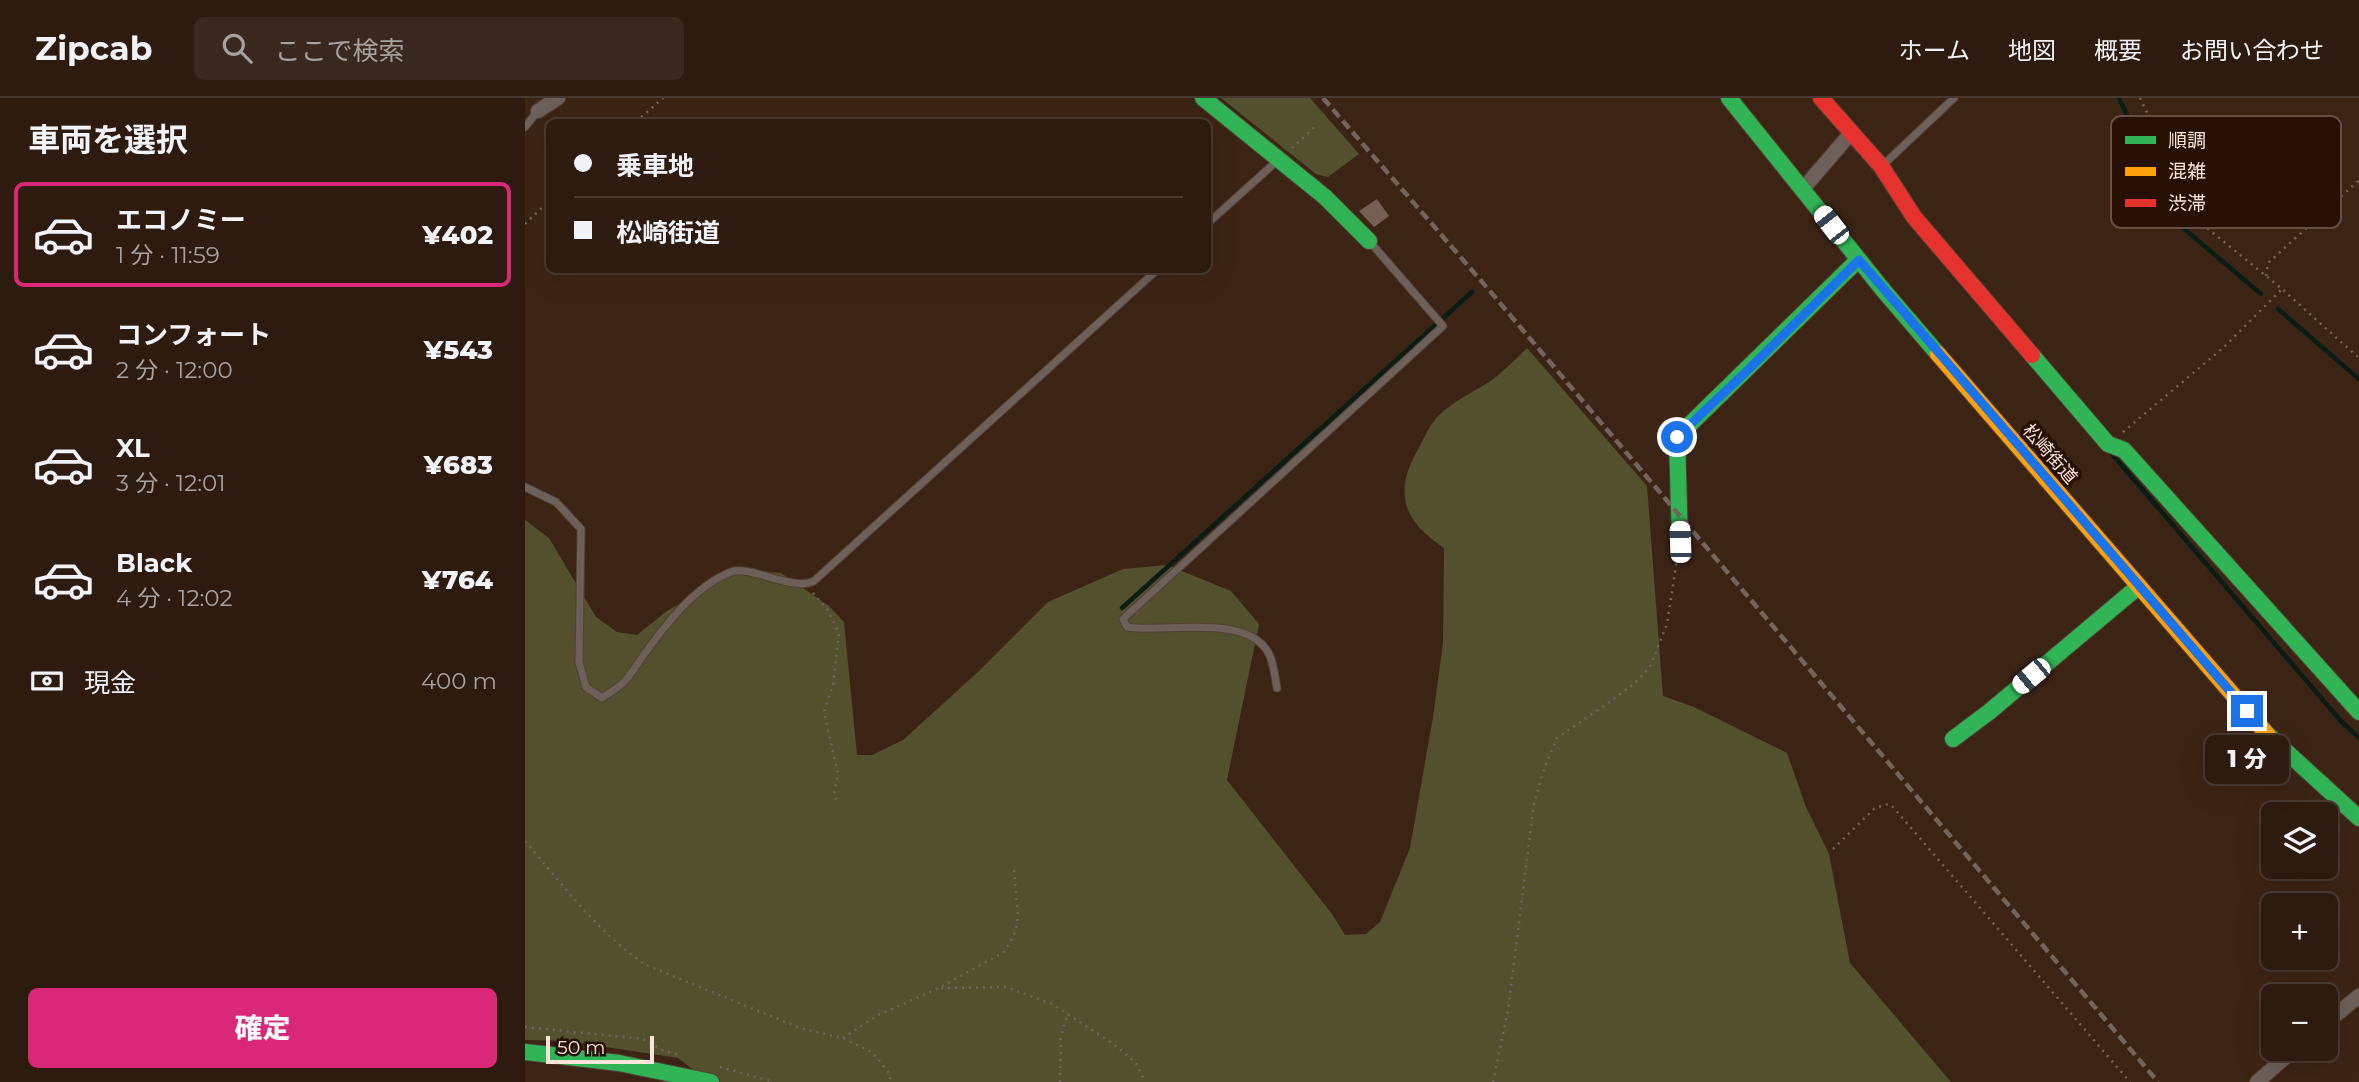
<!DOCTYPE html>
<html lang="ja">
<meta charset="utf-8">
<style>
:root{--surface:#2d1b10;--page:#39281e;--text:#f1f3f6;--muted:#a7a19f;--line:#483930;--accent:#db2777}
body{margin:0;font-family:Montserrat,"Noto Sans JP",sans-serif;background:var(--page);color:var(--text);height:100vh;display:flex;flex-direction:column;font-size:26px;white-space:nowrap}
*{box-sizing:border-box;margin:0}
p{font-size:23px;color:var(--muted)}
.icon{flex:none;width:38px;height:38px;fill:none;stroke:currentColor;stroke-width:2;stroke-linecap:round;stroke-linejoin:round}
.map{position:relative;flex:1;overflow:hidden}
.details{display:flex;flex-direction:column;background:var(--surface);width:525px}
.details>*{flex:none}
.top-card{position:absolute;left:21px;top:21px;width:665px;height:154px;border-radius:10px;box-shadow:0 7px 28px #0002,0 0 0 2px var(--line);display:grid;align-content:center;height:154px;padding:0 28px;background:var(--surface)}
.buttons{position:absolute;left:1736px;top:704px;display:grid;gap:14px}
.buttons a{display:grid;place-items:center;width:77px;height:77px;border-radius:10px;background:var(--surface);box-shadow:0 7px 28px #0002,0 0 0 2px var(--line);font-size:35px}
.scale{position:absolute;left:21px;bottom:18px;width:108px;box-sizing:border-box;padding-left:7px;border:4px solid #fbe4d9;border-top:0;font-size:19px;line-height:24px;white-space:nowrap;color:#fbe4d9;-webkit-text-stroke:5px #280f03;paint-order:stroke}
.end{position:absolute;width:32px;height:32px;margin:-16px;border:9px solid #1a73e8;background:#fff;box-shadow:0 0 0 4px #fff}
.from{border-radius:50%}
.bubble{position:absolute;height:49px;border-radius:10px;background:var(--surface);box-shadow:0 7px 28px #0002,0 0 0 2px var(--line);font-size:23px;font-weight:800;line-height:49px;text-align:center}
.car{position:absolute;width:21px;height:42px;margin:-21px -10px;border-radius:9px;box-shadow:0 0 5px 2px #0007;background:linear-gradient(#fff 24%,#345 0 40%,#fff 0 76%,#345 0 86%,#fff 0)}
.top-card b{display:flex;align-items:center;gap:24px;height:66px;font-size:26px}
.top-card b+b{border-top:2px solid var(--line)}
.top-card i{width:18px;height:18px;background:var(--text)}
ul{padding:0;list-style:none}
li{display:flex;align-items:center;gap:21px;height:105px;margin:0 14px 10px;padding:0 14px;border:4px solid transparent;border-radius:10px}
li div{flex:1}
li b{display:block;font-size:26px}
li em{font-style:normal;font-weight:800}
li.current{border-color:var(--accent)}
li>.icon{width:63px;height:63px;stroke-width:1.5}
h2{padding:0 28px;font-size:32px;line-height:84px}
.pay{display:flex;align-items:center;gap:18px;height:77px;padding:0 28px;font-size:26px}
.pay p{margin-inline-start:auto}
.primary-button{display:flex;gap:14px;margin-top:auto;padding:14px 28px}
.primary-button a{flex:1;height:80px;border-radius:10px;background:var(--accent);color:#fff;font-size:28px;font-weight:800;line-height:80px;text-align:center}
header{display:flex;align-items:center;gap:42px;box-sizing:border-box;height:98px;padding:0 35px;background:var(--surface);border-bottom:2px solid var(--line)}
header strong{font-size:33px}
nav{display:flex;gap:38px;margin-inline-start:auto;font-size:24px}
.search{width:490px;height:63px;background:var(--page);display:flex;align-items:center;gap:18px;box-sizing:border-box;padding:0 24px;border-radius:10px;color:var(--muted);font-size:26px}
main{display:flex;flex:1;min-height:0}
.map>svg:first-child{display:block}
.green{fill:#53502e}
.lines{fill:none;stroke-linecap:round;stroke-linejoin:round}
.stream{stroke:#0a1d14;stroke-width:4.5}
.building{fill:#755f53}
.lane-casing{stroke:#534034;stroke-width:9}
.street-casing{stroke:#534034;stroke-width:16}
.fast-casing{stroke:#534034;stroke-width:18}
.slow-casing{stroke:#534034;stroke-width:18}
.jam-casing{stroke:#534034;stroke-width:18}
.path{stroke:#71645c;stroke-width:2.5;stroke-dasharray:2 5;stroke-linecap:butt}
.lane{stroke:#6d6058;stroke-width:7}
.street{stroke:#6d6058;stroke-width:14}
.fast{stroke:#30b455;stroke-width:16}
.slow{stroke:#ff9f0a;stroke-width:16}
.jam{stroke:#e5322d;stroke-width:16}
.rail{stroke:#72645b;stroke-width:4.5;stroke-dasharray:10 5;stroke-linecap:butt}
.route{stroke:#1a73e8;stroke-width:9}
.labels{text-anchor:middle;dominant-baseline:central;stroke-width:7;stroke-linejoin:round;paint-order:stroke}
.street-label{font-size:18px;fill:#fbe4d9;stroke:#280f03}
.key{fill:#280f03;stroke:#674f43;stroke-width:2}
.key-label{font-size:19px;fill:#fbe4d9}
</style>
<header>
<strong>Zipcab</strong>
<div class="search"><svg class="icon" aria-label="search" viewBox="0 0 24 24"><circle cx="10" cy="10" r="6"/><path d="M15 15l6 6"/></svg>ここで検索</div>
<nav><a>ホーム</a><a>地図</a><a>概要</a><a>お問い合わせ</a></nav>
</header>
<main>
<section class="details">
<h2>車両を選択</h2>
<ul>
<li class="current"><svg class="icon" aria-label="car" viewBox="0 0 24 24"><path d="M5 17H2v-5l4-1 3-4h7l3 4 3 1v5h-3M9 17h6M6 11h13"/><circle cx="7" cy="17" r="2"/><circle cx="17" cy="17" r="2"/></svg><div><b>エコノミー</b><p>1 分 · 11:59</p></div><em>¥402</em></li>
<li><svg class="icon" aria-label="car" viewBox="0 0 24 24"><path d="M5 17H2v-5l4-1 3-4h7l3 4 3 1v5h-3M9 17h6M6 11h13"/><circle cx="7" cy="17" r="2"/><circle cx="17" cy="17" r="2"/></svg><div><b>コンフォート</b><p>2 分 · 12:00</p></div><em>¥543</em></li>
<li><svg class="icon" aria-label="car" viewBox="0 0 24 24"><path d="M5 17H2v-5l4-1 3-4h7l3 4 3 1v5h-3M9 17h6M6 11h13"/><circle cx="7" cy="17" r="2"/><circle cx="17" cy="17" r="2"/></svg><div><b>XL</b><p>3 分 · 12:01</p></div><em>¥683</em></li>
<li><svg class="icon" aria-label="car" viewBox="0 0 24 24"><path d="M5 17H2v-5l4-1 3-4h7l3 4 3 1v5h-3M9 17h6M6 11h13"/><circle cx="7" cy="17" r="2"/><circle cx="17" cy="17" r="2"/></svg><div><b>Black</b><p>4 分 · 12:02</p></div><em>¥764</em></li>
</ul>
<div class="pay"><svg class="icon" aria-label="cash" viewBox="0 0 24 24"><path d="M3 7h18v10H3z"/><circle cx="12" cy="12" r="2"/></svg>現金<p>400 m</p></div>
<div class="primary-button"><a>確定</a></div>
</section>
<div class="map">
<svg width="1834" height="984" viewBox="0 0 1834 984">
<rect width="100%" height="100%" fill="#3c2415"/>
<g class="green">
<polygon points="696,0 785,0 834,56 803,79 791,76"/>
<path d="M1002 250 1122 388 1138 598 1169 609 1262 655 1281 709 1304 756 1325 865 1426 984H179V980L153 960 42 943 0 942V422L24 440 71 519 92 534 112 537 142 513 211 472 256 475 304 508 319 524 332 657H347L378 642 454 573 523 504 598 471 642 467 706 493 734 526 702 682 807 816 820 837 841 836 855 824 885 750 908 619 918 545 919 450C874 420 869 391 896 346 900 338 904 329 909 323 925 303 951 294 971 279 982 270 992 260 1002 250Z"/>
</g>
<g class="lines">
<g class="stream">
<polyline points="1594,0 1651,124 1736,196"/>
<polyline points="1753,211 1834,281"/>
<polyline points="1587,356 1816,623 1834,640"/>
<polyline points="597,510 947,194"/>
</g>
</g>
<polygon class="building" points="852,101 864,118 849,129 834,113"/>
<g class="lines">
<defs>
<g id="lane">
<polyline points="0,29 13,13"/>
<polyline points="1357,68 1429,0"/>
<polyline points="682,126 752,63"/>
<path d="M0 389 31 404 56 431 54 564 61 589 77 600C84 595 93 590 99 584 106 577 112 566 118 558 140 527 170 488 206 474 226 467 269 494 289 483L632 172"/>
<path d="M752 590C750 580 749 568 745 558 725 513 638 536 602 529L598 521 918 228 845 144"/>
</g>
<g id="street">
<polyline points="13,13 33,0"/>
<polyline points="1277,92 1326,35"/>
<polyline points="1801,925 1834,898"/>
<polyline points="1732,984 1771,950"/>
</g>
<g id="fast">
<polyline points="678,0 800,99 844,143"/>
<polyline points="1204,0 1359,193 1413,256"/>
<polyline points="1507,257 1583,346 1599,352 1834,614"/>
<polyline points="1155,444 1152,339 1333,162"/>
<polyline points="1742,636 1834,720"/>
<polyline points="1428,641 1464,614 1614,488"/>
<polyline points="0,954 94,965 186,984"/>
</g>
<polyline id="slow" points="1413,256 1742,636"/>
<polyline id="jam" points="1296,0 1356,68 1389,119 1507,257"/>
</defs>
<use href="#lane" class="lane-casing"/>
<use href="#street" class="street-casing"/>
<use href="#fast" class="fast-casing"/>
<use href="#slow" class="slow-casing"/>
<use href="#jam" class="jam-casing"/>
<g class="path">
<polyline points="1615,0 1665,105 1682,130 1757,191 1834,260"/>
<polyline points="111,24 138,0"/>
<polyline points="767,50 792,27"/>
<polyline points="0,126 24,103"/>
<polyline points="1741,178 1743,165 1834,82"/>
<polyline points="1598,334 1699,249 1757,191"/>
<polyline points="288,495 302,511 314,535 308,587 299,614 313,676 309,696 313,705"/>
<path d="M0 743C38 787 73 835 121 867L275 930 318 940 348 955 364 975 366 984"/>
<polyline points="1308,751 1350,710 1363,706 1368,709 1605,984"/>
<polyline points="416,890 481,889 527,906 587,945 611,965 620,984"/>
<polyline points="0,929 118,941 139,953 155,957"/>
<polyline points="318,940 353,917 414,890 479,854 489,837 493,819 489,771"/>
<polyline points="195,969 249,984"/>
<polyline points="535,984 536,938 543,915"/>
<polyline points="968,984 983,912 1009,705 1019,671 1032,640 1083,605 1110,585 1125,569 1142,526 1152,461"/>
</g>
<use href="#lane" class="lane"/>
<use href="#street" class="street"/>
<use href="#fast" class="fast"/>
<use href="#slow" class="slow"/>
<use href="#jam" class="jam"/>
<polyline class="rail" points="798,0 964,192 1633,984"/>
</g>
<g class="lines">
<polyline class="route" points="1152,339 1224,271 1334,162 1722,613"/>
</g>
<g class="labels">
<g class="street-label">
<text transform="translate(1525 356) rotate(49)">松崎街道</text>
</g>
</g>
<rect x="1586" y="18" width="230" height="112" rx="10" class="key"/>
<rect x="1600" y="38" width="31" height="8" fill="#30b455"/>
<rect x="1600" y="69" width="31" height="9" fill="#ff9f0a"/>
<rect x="1600" y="101" width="31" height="8" fill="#e5322d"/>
<g class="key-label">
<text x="1643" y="49">順調</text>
<text x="1643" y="80">混雑</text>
<text x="1643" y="112">渋滞</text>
</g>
</svg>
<div class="buttons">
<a><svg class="icon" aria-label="layers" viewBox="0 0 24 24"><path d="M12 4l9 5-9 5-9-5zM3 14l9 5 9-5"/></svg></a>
<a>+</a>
<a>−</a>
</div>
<div class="scale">50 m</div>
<i class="end from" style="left:1152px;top:339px"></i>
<i class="end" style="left:1722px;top:613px"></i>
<div class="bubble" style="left:1680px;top:637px;width:84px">1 分</div>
<i class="car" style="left:1306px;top:127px;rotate:322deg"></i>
<i class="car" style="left:1155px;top:444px;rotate:358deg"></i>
<i class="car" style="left:1506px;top:578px;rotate:230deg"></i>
<div class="top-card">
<b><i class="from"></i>乗車地</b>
<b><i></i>松崎街道</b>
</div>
</div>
</main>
